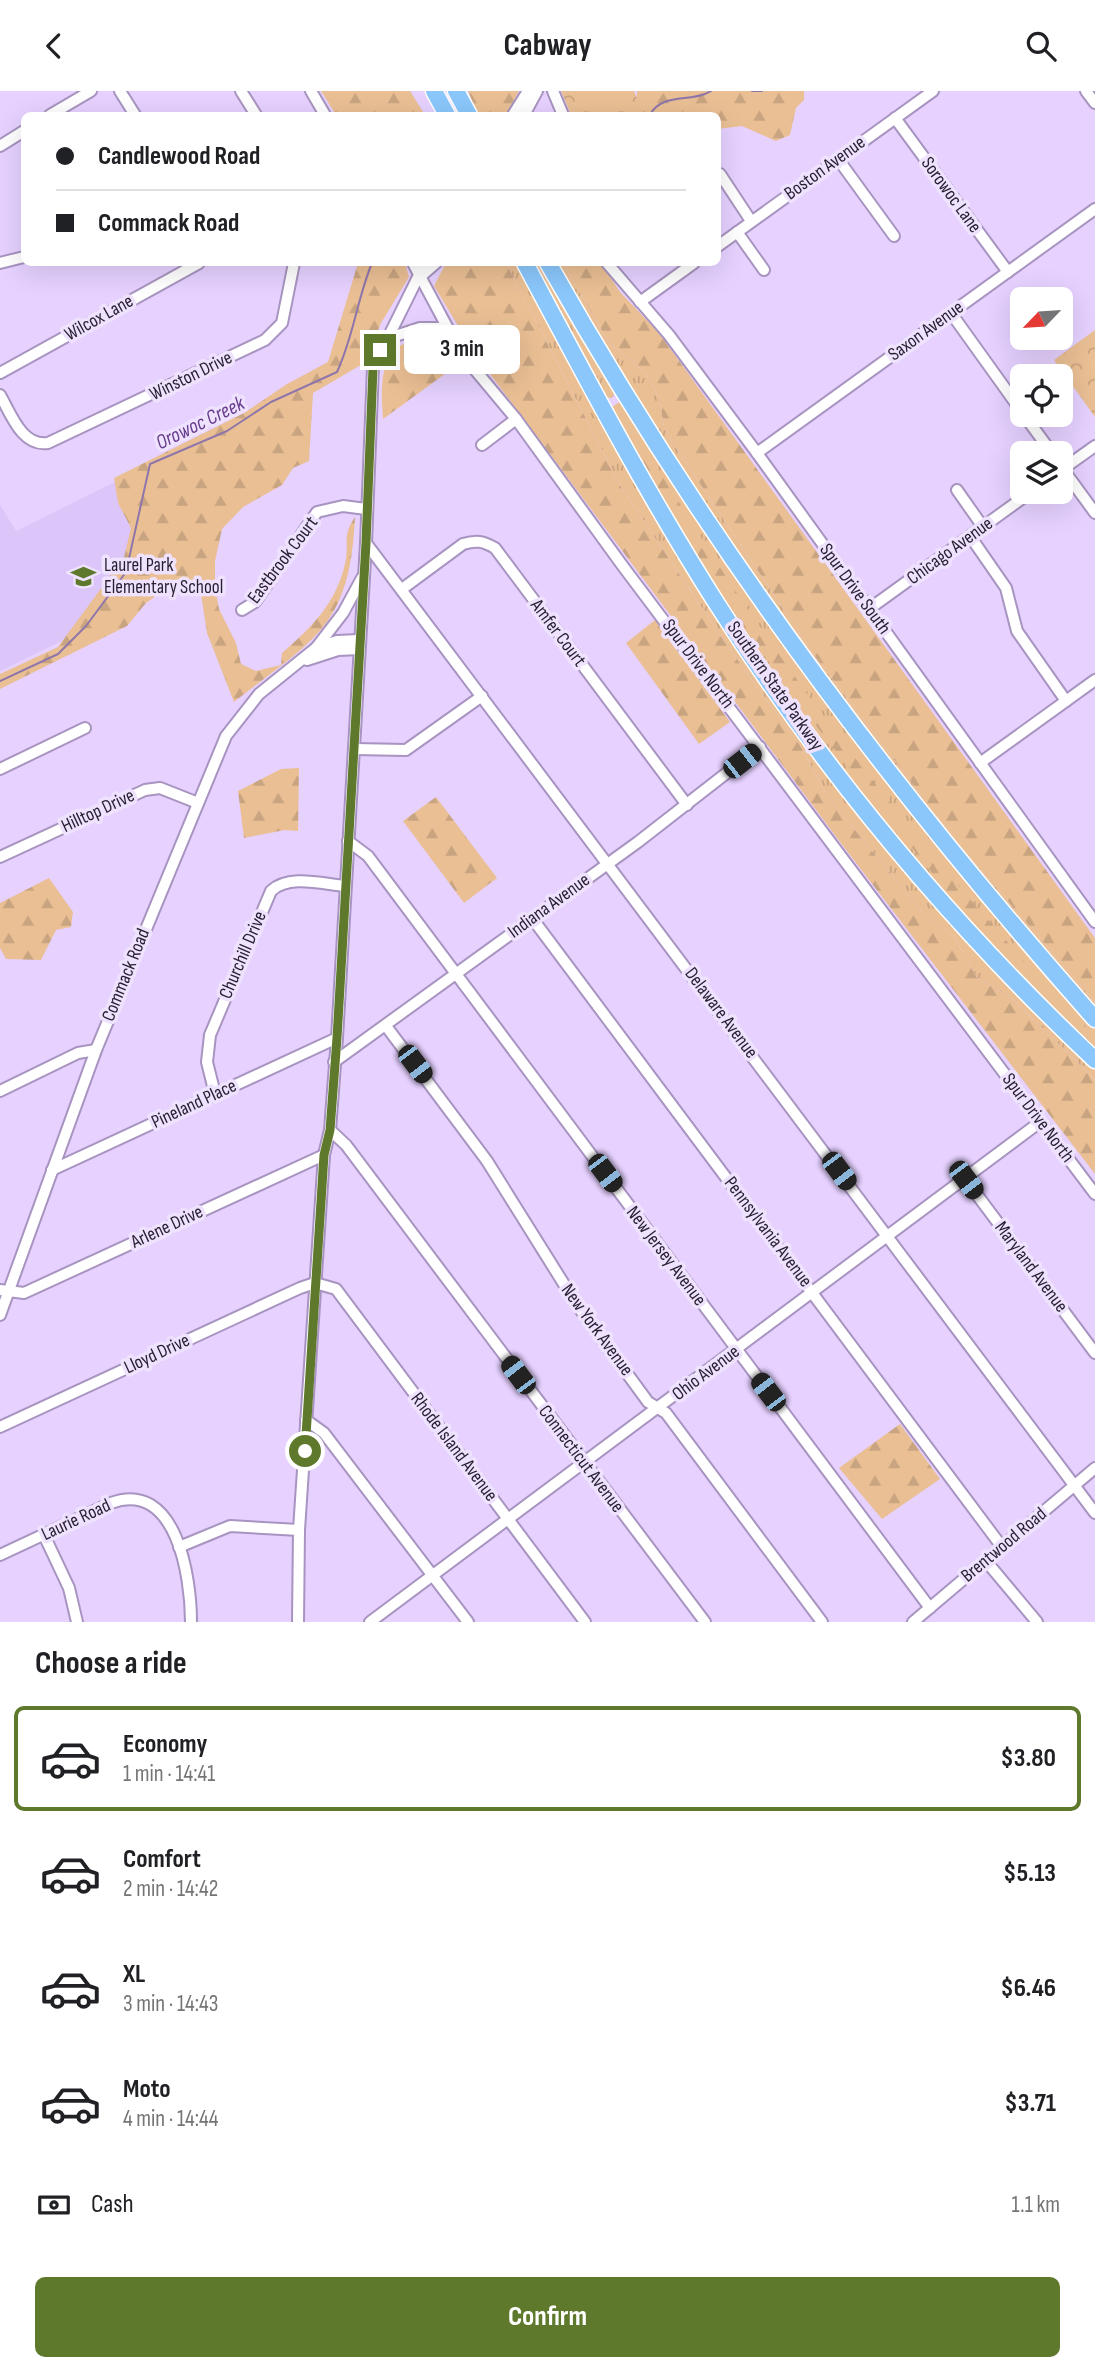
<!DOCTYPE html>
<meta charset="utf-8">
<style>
:root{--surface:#fff;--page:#f2f2f2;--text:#202124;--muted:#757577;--line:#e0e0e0;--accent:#5f792c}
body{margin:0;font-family:"Sofia Sans Condensed",sans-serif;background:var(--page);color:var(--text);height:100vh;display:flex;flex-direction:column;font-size:26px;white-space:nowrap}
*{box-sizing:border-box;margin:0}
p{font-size:23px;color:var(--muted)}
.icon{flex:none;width:38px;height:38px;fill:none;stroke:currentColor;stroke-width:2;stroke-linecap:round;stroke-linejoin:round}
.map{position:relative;height:1531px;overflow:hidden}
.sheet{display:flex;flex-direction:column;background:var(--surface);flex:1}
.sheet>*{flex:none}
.top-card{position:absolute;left:21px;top:21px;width:700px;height:154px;border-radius:10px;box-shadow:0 7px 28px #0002;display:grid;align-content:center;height:154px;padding:0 35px;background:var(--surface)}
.needle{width:46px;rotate:245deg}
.controls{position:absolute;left:1010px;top:196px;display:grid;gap:14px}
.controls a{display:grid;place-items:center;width:63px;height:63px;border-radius:10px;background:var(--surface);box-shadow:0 7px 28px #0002;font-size:35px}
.end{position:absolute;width:32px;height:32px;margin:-16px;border:9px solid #5f792c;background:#fff;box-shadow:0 0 0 4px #fff}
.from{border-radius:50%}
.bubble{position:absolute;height:49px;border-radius:10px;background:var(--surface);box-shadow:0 7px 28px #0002;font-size:23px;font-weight:700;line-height:49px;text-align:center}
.car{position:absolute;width:21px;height:42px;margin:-21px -10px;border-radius:9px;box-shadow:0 0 5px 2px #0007;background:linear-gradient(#222 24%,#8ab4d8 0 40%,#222 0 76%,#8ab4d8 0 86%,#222 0)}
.top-card b{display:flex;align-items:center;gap:24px;height:66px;font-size:26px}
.top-card b+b{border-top:2px solid var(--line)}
.top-card i{width:18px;height:18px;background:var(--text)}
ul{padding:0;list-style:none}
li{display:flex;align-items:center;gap:21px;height:105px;margin:0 14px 10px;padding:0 21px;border:4px solid transparent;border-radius:10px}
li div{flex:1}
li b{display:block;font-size:26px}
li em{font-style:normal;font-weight:700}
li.selected{border-color:var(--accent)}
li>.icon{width:63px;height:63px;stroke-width:1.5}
h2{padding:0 35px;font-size:32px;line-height:84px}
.pay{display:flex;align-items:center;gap:18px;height:77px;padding:0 35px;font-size:26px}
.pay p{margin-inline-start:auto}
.action{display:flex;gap:14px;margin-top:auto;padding:14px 35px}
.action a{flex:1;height:80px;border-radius:10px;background:var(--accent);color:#fff;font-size:28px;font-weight:700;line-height:80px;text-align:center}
header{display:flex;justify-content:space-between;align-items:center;height:91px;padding:0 35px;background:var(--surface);font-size:32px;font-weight:700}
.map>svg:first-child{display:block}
.built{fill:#dcc5f9}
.grass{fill:url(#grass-tufts)}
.forest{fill:url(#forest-firs)}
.park{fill:url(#park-crowns)}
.pitch{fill:#eabf94}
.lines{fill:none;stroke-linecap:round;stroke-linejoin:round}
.stream{stroke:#8f76aa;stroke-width:2}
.minor-casing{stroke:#a894c0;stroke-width:14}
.highway-casing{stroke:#fff;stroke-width:19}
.minor{stroke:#fff;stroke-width:10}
.highway{stroke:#8bc7fb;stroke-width:16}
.route{stroke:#5f792c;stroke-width:9}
.labels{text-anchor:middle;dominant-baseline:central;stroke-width:7;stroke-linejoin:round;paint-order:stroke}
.street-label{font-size:19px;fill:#271f30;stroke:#efe2fe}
.poi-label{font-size:19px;fill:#271f30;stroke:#efe2fe;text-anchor:start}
.water-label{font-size:21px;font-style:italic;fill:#663c8d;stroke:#efe2fe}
</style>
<header><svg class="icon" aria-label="back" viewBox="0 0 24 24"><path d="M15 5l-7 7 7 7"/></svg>Cabway<svg class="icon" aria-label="search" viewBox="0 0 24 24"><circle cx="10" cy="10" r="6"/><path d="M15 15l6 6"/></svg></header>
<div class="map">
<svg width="1095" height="1531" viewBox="0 0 1095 1531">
<defs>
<pattern id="grass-tufts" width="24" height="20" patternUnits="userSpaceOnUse" patternTransform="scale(1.75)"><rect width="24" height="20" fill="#eabf94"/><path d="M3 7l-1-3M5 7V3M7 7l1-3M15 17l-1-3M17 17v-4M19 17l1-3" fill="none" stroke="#c9a480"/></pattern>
<pattern id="forest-firs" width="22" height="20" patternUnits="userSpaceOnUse" patternTransform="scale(1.75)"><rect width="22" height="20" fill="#eabf94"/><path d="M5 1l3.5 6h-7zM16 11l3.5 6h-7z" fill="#c9a480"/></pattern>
<pattern id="park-crowns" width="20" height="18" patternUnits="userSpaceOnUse" patternTransform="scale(1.75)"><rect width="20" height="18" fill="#eabf94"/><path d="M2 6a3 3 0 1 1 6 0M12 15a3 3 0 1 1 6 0" fill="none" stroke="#c9a480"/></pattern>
</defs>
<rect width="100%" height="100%" fill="#e6d1ff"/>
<polygon class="built" points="123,387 173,496 0,580 0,414 16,440"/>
<g class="grass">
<polygon points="506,172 517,172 636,395 687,480 755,580 1056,941 1095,979 1095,989 1011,906 978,888 954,846 925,825 827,705 801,656 728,556 621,396"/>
<polygon points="531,172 541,172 616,299 612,307 603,306"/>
<path d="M555 172H563L609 252 644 280 659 306 664 336 671 349 814 564 957 751 1095 911V918C1032 844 966 772 906 696 775 530 662 353 555 172Z"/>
<path d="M621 310C663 373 704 438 747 500 852 653 969 800 1095 935V961C947 811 809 653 699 473 667 422 639 369 610 317Z"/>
</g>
<g class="forest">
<polygon points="321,0 410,0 425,24 336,24"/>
<polygon points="468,0 519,0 506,24 478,24"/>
<polygon points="637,0 804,0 804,9 796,17 790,44 776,50 742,35 718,38 718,24 636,24"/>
<path d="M358 172H405L409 186 381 232 366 271 313 302 309 370 293 377 282 394 243 416 222 438 215 470V496L219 518 236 552 241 573 256 580 281 574 282 562C312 536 336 512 345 473 350 451 341 447 355 426 350 537 314 548 234 611L207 542 200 497 178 489 146 512 127 535 0 598V583L58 556 124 466 131 437 118 412 114 387 244 322 287 293 328 271Z"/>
<polygon points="446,172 506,172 621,396 728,556 801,656 827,705 925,825 954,846 978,888 1011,906 1095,989 1095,1083 843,755 475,263 434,195"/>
<polygon points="563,172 601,172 620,201 659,242 1095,847 1095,911 957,751 814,564 671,349 664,336 659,306 644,280 609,252"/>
<path d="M425 243 440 246 460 272 383 328C380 286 379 257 425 243Z"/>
<path d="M622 328 629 330C674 404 719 478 769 549 865 688 979 824 1095 947V956C1062 924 1028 893 997 859 949 805 905 747 860 691 770 578 684 458 622 328Z"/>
<polygon points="655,529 730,631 699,653 626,552"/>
<polygon points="299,677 298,740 285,739 244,747 238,700 281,678"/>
<polygon points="436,706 497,787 464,812 403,730"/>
<polygon points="49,787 73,821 71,836 56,839 41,869 6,868 0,857 0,812"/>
<polygon points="900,1333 940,1388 882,1428 839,1377"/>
</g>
<g class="park">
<polygon points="561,0 634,0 644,24 571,24"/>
<polygon points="1095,239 1095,326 1054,269"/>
</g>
<polygon class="pitch" points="588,0 618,0 619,15 613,24 602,24 587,8"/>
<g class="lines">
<g class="stream">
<polyline points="752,0 762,0"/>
<path d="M650 24C661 1 693 12 711 0"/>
<path d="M0 590 58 563 86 535 126 481 150 373 227 340 271 311 337 281C354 244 357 208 372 172"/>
</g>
<defs>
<g id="minor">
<polyline points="120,0 135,24"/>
<polyline points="241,0 256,24"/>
<polyline points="311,0 325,24"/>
<polyline points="553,0 563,24"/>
<polyline points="1086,0 1095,12"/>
<polyline points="50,24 91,0"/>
<polyline points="513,24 528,0"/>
<polyline points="524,24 537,0"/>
<polyline points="895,27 1008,181"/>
<polyline points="0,55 24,40"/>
<polyline points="838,68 894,145"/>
<polyline points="720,83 751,130"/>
<polyline points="737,141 764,179"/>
<polyline points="718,155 933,0"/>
<polyline points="0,172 24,166"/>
<polyline points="413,172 461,262 516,328 622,474 1095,1103"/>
<polyline points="607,172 669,244 757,362 1095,831"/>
<polyline points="421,185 436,172"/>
<polyline points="640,211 694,172"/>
<polyline points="951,222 1022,321"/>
<polyline points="389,247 420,237 446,237"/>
<polyline points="0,282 199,172"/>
<path d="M0 304C11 323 22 356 48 352L265 249 282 232 294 172"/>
<polyline points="1024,324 1052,362"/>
<polyline points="482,354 516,328"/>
<polyline points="757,362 1095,118"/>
<polyline points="1060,374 1095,422"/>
<polyline points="1060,380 1095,355"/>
<polyline points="957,399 983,436"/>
<polyline points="970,445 1006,497 1017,540 1066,610"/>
<polyline points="366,452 1095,1422"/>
<path d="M402 498 463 453C476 449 483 450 495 457L687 714"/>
<polyline points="869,518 1031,401"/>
<polyline points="242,519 255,511 317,421 343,415 366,418"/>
<polyline points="316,557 343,522 362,487"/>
<polyline points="307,569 338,559 359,558"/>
<polyline points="354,658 406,659 482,605"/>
<polyline points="980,672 1095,589"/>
<polyline points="0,678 85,637"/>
<polyline points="348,750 368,765 930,1517"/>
<polyline points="0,766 145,699 160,697 198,712"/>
<polyline points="532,827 1002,1456"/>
<polyline points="386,935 487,1070 577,1214 648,1311 666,1322 822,1531"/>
<polyline points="334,971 638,751 760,656"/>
<polyline points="0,1000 78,962 96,959"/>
<path d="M215 1003 207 971 210 944 271 800C289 783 322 793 345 795"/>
<polyline points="330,1039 346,1054 705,1531"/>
<polyline points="52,1079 337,947"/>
<polyline points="966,1089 1095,1262"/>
<polyline points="0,1199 24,1202 324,1064"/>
<polyline points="0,1224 96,959 226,645 259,603 316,557 337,550 359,549"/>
<polyline points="306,1329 324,1342 468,1531"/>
<polyline points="0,1336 300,1197 315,1192 336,1198 585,1531"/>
<polyline points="44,1444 69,1497 77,1531"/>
<polyline points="179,1456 230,1435 299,1439"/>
<path d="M0 1464 111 1412C176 1388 191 1485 191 1531"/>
<polyline points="986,1470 1037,1531"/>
<polyline points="298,1531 299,1439 324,1064 330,1039 337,947 366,452 373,277 425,172"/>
<polyline points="370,1531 1040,1031"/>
<polyline points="913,1531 1095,1377"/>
</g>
<g id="highway">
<polyline points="434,0 447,24"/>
<polyline points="456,0 469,24"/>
<path d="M525 172C586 287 647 403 717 513 823 679 952 834 1095 969"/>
<path d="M548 172C701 444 888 695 1095 928"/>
</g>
</defs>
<use href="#minor" class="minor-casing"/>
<use href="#highway" class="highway-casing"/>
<use href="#minor" class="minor"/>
<use href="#highway" class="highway"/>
</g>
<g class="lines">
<polyline class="route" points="305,1360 324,1064 330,1039 337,947 366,452 373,277 380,259"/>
</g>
<defs>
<symbol id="school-bare" viewBox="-9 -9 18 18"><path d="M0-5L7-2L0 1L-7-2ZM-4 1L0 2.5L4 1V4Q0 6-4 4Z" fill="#5f792c" stroke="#efe2fe" stroke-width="2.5" paint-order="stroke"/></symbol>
</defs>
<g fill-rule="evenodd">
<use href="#school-bare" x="66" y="468" width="35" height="35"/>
</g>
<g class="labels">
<g class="street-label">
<text transform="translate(825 77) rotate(-36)">Boston Avenue</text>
<text transform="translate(951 104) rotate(54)">Sorowoc Lane</text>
<text transform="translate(99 227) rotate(-29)">Wilcox Lane</text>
<text transform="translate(926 240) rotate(-36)">Saxon Avenue</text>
<text transform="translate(191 285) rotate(-26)">Winston Drive</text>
<text transform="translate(950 460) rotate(-36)">Chicago Avenue</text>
<text transform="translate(283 469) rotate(-53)">Eastbrook Court</text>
<text transform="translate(855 498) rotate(54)">Spur Drive South</text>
<text transform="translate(558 542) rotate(53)">Amfer Court</text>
<text transform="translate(698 573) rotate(53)">Spur Drive North</text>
<text transform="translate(775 595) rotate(55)">Southern State Parkway</text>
<text transform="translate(98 720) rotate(-25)">Hilltop Drive</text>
<text transform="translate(549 815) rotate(-36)">Indiana Avenue</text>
<text transform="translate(243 864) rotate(-67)">Churchill Drive</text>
<text transform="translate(126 884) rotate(-68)">Commack Road</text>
<text transform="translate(721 922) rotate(53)">Delaware Avenue</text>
<text transform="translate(194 1013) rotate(-25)">Pineland Place</text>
<text transform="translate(1038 1027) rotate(53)">Spur Drive North</text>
<text transform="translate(167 1136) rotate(-25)">Arlene Drive</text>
<text transform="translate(768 1141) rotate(53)">Pennsylvania Avenue</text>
<text transform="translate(666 1165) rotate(53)">New Jersey Avenue</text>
<text transform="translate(1031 1176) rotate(53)">Maryland Avenue</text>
<text transform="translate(597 1239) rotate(54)">New York Avenue</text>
<text transform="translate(157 1263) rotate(-25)">Lloyd Drive</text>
<text transform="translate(706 1282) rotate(-37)">Ohio Avenue</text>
<text transform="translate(454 1356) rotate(53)">Rhode Island Avenue</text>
<text transform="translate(581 1368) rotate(53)">Connecticut Avenue</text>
<text transform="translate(76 1429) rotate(-25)">Laurie Road</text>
<text transform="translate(1004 1454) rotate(-40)">Brentwood Road</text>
</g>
<g class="poi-label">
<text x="104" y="474">Laurel Park<tspan x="104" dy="22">Elementary School</tspan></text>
</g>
<g class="water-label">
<text transform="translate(200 332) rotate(-26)">Orowoc Creek</text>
</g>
</g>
</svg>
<div class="controls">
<a><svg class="needle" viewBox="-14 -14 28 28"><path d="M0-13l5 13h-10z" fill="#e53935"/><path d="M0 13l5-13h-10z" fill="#757577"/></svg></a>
<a><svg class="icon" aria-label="locate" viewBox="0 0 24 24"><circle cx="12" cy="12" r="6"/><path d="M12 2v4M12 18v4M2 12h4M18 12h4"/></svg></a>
<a><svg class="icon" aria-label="layers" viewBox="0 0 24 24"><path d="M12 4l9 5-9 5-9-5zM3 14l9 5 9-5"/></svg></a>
</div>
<i class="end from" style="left:305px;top:1360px"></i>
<i class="end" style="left:380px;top:259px"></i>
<div class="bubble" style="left:404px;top:234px;width:116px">3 min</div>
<i class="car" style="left:742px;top:670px;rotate:52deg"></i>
<i class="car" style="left:415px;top:973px;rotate:143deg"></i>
<i class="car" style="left:839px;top:1080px;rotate:143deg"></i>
<i class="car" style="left:605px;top:1082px;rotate:143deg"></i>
<i class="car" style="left:966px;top:1089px;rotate:143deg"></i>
<i class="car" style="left:518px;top:1284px;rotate:323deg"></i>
<i class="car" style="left:768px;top:1301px;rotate:323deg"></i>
<div class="top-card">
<b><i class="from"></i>Candlewood Road</b>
<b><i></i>Commack Road</b>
</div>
</div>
<section class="sheet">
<h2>Choose a ride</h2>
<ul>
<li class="selected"><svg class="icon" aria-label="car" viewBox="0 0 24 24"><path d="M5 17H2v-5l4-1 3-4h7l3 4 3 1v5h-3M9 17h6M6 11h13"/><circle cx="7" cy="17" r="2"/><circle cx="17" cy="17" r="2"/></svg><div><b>Economy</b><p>1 min · 14:41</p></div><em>$3.80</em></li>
<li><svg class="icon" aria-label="car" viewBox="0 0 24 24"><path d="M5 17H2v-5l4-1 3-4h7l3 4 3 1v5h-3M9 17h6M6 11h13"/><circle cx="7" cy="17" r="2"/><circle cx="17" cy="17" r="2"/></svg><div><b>Comfort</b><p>2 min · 14:42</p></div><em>$5.13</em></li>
<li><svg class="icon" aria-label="car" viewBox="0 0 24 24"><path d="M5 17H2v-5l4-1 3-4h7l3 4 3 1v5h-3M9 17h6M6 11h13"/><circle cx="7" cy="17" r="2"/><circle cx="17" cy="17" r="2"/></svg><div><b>XL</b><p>3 min · 14:43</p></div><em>$6.46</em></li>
<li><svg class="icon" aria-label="car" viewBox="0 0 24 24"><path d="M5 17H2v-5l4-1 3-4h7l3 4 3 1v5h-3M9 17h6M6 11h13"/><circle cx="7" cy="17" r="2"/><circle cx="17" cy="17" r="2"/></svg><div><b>Moto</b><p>4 min · 14:44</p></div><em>$3.71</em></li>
</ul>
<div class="pay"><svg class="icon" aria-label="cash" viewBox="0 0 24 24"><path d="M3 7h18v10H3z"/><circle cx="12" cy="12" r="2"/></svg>Cash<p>1.1 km</p></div>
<div class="action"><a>Confirm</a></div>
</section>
